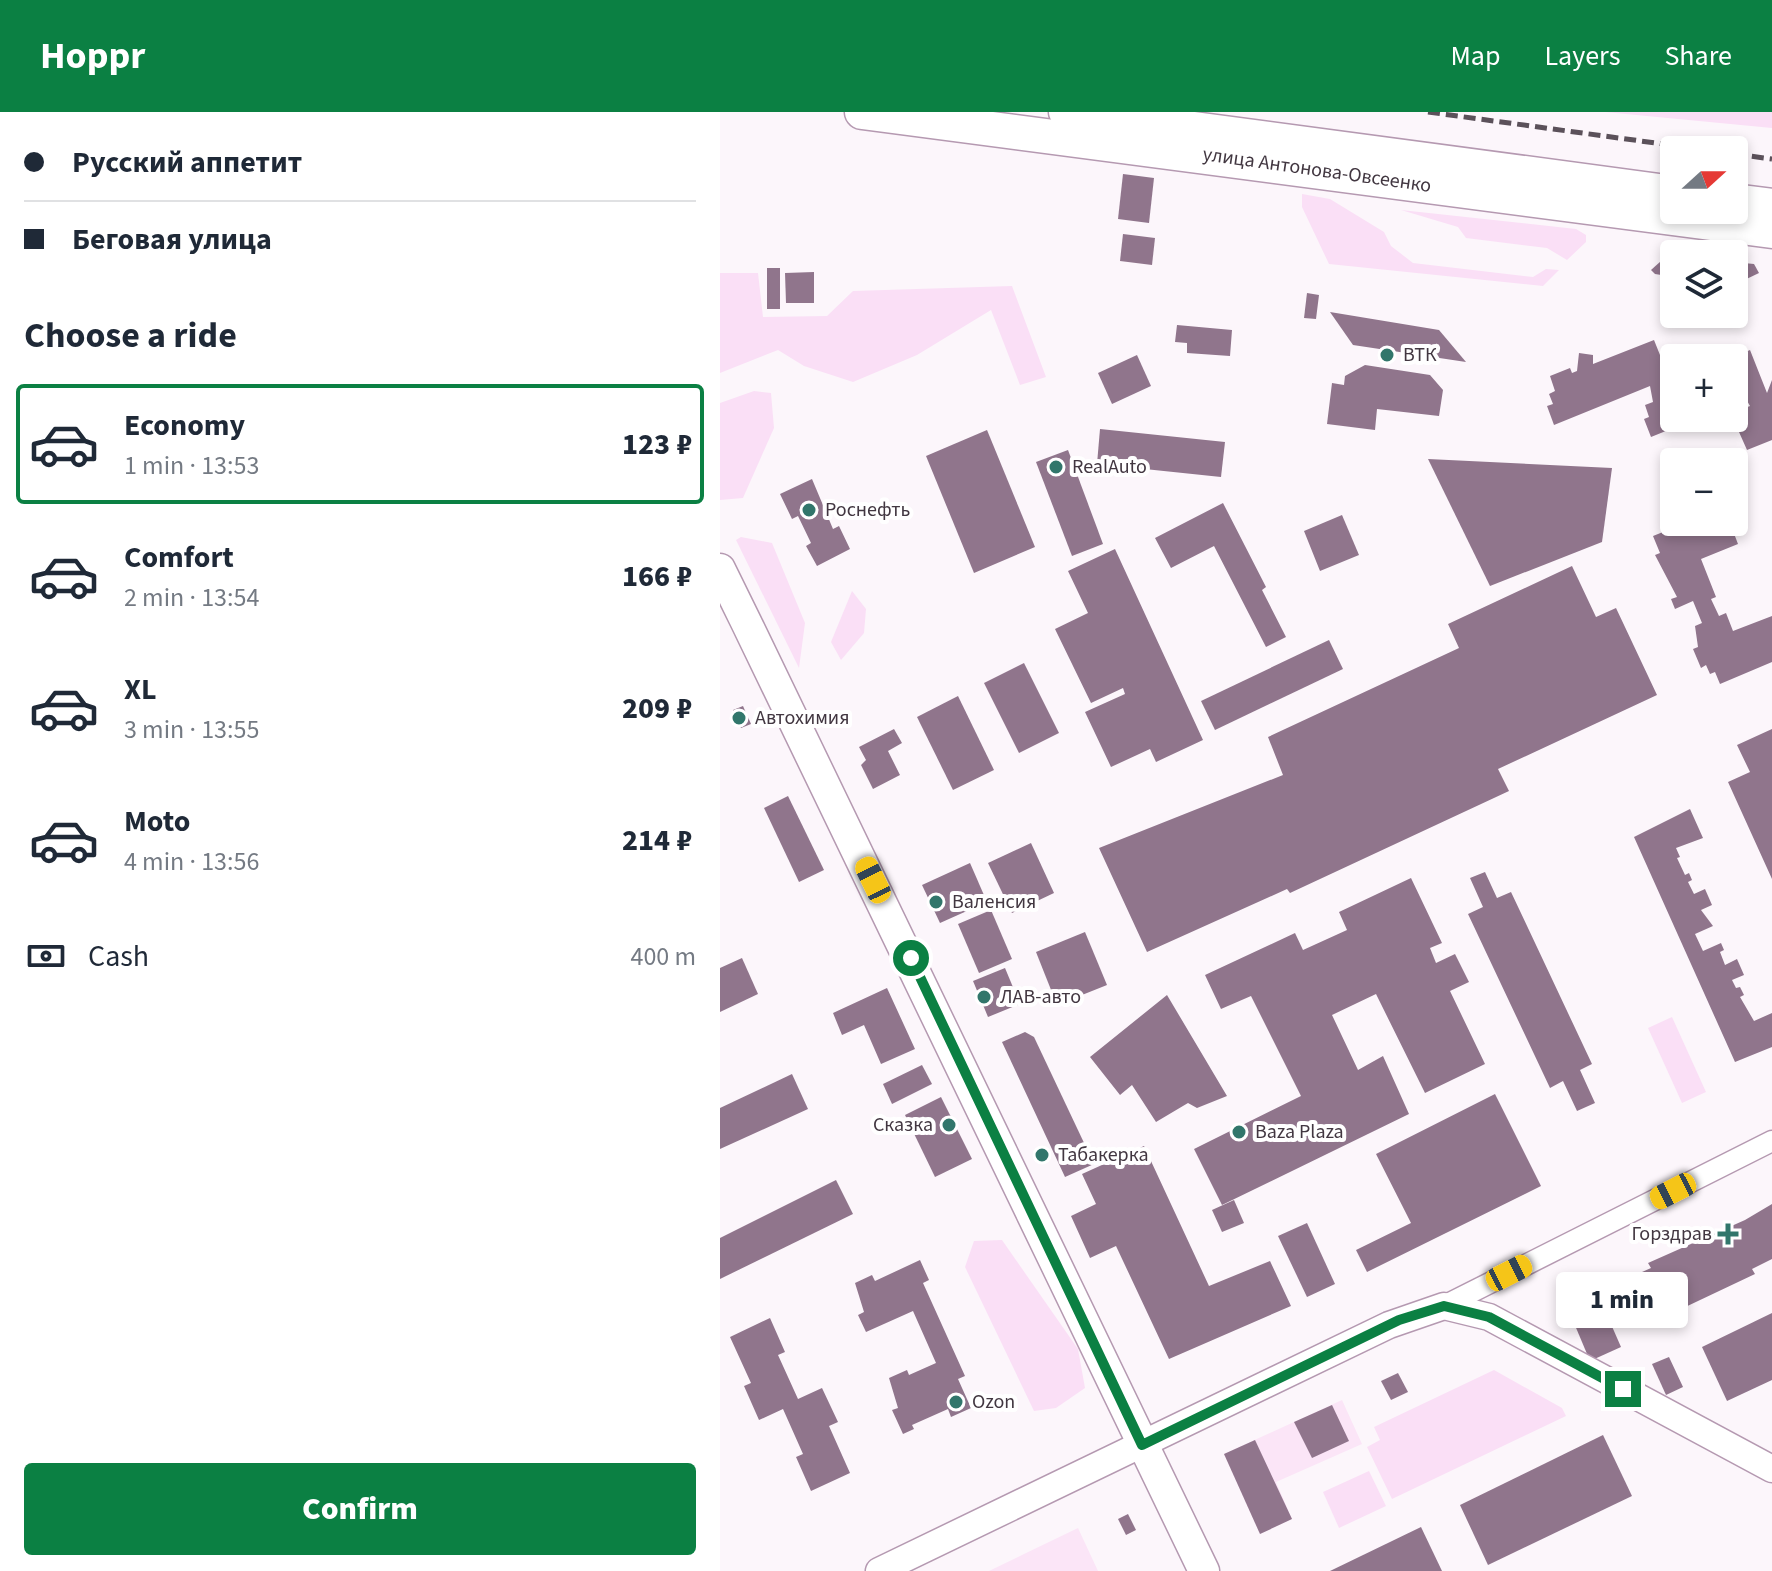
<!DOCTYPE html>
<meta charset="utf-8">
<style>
:root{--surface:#fff;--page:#f6f6f7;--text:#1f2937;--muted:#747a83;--line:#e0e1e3;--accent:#0b8043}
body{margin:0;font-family:"Source Sans 3",sans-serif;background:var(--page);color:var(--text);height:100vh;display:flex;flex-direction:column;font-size:30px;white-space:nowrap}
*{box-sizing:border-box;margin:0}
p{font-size:26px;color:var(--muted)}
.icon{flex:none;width:44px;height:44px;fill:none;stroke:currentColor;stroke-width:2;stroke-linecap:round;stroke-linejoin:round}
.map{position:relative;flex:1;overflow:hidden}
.sheet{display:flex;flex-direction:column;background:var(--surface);width:720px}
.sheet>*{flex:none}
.banner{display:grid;align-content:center;height:176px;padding:0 24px;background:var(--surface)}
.needle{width:52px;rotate:69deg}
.tools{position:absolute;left:940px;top:24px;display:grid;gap:16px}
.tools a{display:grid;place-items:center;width:88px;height:88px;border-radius:8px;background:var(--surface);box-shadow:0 4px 12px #0003;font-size:40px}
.end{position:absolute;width:36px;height:36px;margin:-18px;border:10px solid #0b8043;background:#fff;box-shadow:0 0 0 4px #fff}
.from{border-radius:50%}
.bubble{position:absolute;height:56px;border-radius:8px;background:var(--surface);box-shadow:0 4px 12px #0003;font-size:26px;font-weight:800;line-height:56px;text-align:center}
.car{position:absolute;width:24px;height:48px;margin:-24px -12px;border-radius:10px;box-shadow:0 0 6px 2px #0007;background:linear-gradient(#f5c518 24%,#345 0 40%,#f5c518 0 76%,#345 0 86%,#f5c518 0)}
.banner b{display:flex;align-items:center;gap:28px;height:76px;font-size:30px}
.banner b+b{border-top:2px solid var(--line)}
.banner i{width:20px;height:20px;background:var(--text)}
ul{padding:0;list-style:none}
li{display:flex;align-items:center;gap:24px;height:120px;margin:0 16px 12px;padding:0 8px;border:4px solid transparent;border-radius:8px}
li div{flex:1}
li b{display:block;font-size:30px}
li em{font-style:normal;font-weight:800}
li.active{border-color:var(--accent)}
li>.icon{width:72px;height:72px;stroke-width:1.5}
h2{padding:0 24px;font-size:36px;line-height:96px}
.pay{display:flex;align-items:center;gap:20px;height:88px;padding:0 24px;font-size:30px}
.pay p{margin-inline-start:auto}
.cta{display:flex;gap:16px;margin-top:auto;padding:16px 24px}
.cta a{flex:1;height:92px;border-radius:8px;background:var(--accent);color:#fff;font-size:32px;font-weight:800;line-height:92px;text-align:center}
header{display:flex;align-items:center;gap:48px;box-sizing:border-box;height:112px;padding:0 40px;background:var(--accent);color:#fff}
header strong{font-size:38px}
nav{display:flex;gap:44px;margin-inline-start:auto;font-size:28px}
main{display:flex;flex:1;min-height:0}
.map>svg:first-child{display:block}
.built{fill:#fbe5f7}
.green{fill:#fadff6}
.building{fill:#90758c}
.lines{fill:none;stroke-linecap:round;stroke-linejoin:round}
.minor-casing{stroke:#b599b1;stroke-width:23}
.tertiary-casing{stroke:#b599b1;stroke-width:29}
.secondary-casing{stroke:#b599b1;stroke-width:33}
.trunk-casing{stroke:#b599b1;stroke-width:37}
.minor{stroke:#fff;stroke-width:20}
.tertiary{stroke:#fff;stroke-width:26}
.secondary{stroke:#fff;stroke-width:30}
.trunk{stroke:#fff;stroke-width:34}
.rail{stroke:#5b515a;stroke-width:5;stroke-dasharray:12 6;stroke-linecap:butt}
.route{stroke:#0b8043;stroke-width:10}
.poi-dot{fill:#31766b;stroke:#fff;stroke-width:3}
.labels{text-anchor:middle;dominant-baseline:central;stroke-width:8;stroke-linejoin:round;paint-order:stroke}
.street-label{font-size:20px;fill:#423741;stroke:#fff}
.poi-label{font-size:20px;fill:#423741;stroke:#fff;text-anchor:start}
</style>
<header>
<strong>Hoppr</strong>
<nav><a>Map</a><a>Layers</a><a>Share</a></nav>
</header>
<main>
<section class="sheet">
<div class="banner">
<b><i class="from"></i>Русский аппетит</b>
<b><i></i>Беговая улица</b>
</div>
<h2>Choose a ride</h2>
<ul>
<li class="active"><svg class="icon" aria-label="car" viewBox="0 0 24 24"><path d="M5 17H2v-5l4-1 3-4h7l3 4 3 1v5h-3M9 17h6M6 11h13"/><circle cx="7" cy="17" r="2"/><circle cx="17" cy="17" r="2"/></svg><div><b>Economy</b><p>1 min · 13:53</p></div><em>123 ₽</em></li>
<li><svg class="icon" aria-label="car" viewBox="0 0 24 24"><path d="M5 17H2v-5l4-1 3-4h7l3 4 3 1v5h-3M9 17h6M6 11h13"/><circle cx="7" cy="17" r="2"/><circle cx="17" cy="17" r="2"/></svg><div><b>Comfort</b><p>2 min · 13:54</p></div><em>166 ₽</em></li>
<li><svg class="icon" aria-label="car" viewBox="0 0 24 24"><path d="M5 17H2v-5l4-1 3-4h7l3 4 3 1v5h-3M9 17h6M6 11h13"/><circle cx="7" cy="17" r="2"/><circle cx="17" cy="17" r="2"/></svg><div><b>XL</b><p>3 min · 13:55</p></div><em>209 ₽</em></li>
<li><svg class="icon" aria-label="car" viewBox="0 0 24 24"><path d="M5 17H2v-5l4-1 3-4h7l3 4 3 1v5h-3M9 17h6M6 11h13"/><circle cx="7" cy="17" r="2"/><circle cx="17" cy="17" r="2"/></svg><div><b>Moto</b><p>4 min · 13:56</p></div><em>214 ₽</em></li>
</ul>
<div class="pay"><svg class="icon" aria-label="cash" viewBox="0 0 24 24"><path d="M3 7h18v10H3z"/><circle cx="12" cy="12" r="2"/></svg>Cash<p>400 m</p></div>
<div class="cta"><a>Confirm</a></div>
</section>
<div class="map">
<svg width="1052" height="1459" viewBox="0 0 1052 1459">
<rect width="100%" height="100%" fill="#fcf6fb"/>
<g class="built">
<polygon points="622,1288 642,1332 556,1370 572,1407 540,1422 504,1342"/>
<polygon points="358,1416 378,1459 269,1459 304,1442"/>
</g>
<g class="green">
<polygon points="885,0 1052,0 1052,16"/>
<polygon points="582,82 610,87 664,120 671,134 693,151 813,165 826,157 839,158 823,174 609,152 582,95"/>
<polygon points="681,98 856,117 866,123 866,130 847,148 827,136 746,126 738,115"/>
<polygon points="0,161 38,161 43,205 107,204 133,179 292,174 326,265 300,273 271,198 197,243 133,270 84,254 58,238 0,261"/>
<polygon points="34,279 51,281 54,316 23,386 0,388 0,291"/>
<polygon points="21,425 52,431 85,511 79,556 16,428"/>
<polygon points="132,479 146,497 144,521 121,548 111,530"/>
<polygon points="952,905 986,980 962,991 928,916"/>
<polygon points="282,1128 358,1237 365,1276 336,1296 314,1299 245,1155 254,1129"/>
<polygon points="774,1258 842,1296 846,1304 672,1387 647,1335 660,1328 654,1315"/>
<polygon points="649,1359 666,1394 619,1416 603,1380"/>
</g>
<g class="building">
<polygon points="403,62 434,66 429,111 398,107"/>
<polygon points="403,122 435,126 432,153 400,149"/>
<polygon points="950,141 954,141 954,165 935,162 931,158"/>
<polygon points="1014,150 1034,152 1039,161 1014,173"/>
<rect x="47" y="156" width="13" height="41"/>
<polygon points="94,160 94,191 66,191 65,161"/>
<polygon points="587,181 599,183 596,207 584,206"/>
<polygon points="610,200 719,218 746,250 633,233"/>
<polygon points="457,213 512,218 510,244 467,241 467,231 455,230"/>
<polygon points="934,228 950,268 954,266 954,306 978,306 931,325 924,307 929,305 925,293 933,290 930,274 834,313 827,294 833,292 829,282 835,279 830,264 850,256 852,261 857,259 859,241 873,243 873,252"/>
<polygon points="1030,238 1047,281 1052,268 1052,328 1027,338 1019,320 1025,318 1020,306 1028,303 1025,296 1030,294 1026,287 1014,292 1014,245"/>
<polygon points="417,243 431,274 392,292 378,261"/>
<polygon points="645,253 710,263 723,278 719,304 657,297 655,318 607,312 612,271 624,273 625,264"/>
<polygon points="380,317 505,330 501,365 377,352"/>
<polygon points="267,318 315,435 254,461 206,344"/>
<polygon points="348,338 383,432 352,444 316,350"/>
<polygon points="708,347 892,356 882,430 770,474"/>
<polygon points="92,367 113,417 119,414 130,437 97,454 86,434 91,431 78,404 72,407 60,382"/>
<polygon points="503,391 546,475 542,478 566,525 546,535 494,434 451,456 435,426"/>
<polygon points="622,403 639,443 600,459 584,419"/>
<polygon points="968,410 1010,411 1018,432 981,447 996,485 991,487 999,504 1006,501 1013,519 1052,504 1052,550 1000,572 995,560 990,562 986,553 981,556 973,537 978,535 975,514 982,511 973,489 955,497 951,487 957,485 935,443 940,441 933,424"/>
<polygon points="395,437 483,628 436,650 430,637 391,655 365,600 405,582 403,576 371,591 335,517 368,501 348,459"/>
<polygon points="852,454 876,505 896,496 937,583 778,657 789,679 570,781 567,777 427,840 379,736 563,663 548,625 739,536 728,512"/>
<polygon points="609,528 623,557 495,618 481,589"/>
<polygon points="304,551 339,621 299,641 264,571"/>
<polygon points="238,584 274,658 233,678 197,605"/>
<polygon points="23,594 31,612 21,616 13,598"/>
<polygon points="174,617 182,631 168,639 180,663 153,677 141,653 146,648 139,635"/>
<polygon points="1052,617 1052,767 1008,670 1030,660 1017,633"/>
<polygon points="68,684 104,758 79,770 44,696"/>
<polygon points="970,697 983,726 956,736 960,745 957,746 965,763 969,761 972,768 968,770 974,782 985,777 992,793 981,798 993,814 975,822 983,839 1001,831 1004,838 1000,840 1005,853 1017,847 1024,863 1012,868 1016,876 1020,875 1024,883 1020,885 1034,909 1052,901 1052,935 1015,950 914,725"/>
<polygon points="311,731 334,781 292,801 268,751"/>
<polygon points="250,751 267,790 220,811 202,773"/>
<polygon points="765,760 777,786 791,780 872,952 860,958 875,991 857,999 843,969 830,976 748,802 763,795 750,766"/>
<polygon points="691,766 722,831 710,836 716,851 735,842 749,870 730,879 765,952 705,981 656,882 612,903 638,958 663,944 689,1002 502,1093 474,1037 581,984 531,884 501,897 485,863 575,821 583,838 627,818 619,800"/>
<polygon points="271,798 292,847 259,861 238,812"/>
<polygon points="365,820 387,873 337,893 316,840"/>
<polygon points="22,846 38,882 0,900 0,856"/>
<polygon points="285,856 300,892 268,905 253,869"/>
<polygon points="167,876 195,937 161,952 144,913 122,923 113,901"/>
<polygon points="447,883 507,984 477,996 468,991 436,1010 412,973 400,983 370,945"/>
<polygon points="305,920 314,925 374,1052 345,1065 282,930"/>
<polygon points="202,953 212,972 172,992 163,972"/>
<polygon points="72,962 88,997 0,1037 0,996"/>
<polygon points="775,982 821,1074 647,1160 636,1138 691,1111 656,1042"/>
<polygon points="221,985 252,1047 215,1065 185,1003"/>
<polygon points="424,1034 489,1174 550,1149 571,1194 449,1247 396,1134 370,1146 351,1104 376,1092 362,1062"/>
<polygon points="116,1068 133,1102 0,1167 0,1126"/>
<polygon points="514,1088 524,1111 502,1120 492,1098"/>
<polygon points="1052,1092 1052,1147 1032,1157 1035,1162 959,1198 956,1193 941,1200 922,1160 931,1156 928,1151 1025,1108"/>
<polygon points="587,1111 615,1172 587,1185 558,1124"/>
<polygon points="200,1148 209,1168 203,1171 245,1264 238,1267 251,1296 231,1305 228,1297 192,1313 194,1317 183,1322 172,1298 178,1296 169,1266 187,1258 189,1263 216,1251 193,1199 146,1220 138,1203 144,1200 135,1171 152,1163 155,1169"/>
<polygon points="876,1178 901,1235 870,1249 846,1192"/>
<polygon points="1052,1201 1052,1268 1007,1289 982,1235"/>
<polygon points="50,1206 65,1240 58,1243 78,1287 102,1276 118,1310 109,1314 130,1361 91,1379 76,1345 83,1342 63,1297 39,1308 24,1274 31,1271 10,1225"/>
<polygon points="949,1245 963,1275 946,1283 932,1252"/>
<polygon points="678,1261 688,1280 671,1288 661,1269"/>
<polygon points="612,1293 629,1329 592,1346 574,1310"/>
<polygon points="883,1323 912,1384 768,1453 740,1393"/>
<polygon points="535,1328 572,1407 540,1422 504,1342"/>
<polygon points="408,1402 416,1418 406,1423 398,1407"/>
<polygon points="701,1415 722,1459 610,1459"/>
</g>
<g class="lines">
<defs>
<polyline id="minor" points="724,1194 1052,1029"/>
<polyline id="tertiary" points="159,1459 669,1213 724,1194 769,1205 1052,1357"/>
<path id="secondary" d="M0 457C164 790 322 1126 484 1459"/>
<g id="trunk">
<polyline points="142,0 1052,119"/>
<polyline points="346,0 954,81"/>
<polyline points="1014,89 1052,94"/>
</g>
</defs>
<use href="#minor" class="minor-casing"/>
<use href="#tertiary" class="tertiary-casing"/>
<use href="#secondary" class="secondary-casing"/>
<use href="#trunk" class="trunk-casing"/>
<use href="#minor" class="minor"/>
<use href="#tertiary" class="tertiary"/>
<use href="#secondary" class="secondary"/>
<use href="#trunk" class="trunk"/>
<g class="rail">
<polyline points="708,0 987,38"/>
<polyline points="1014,42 1052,47"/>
</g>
</g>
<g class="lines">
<polyline class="route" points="191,846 422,1333 679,1208 724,1194 769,1205 903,1277"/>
</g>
<g class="poi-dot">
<circle cx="667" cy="243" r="8"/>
<circle cx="336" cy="355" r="8"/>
<circle cx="89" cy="398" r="8"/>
<circle cx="19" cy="606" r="8"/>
<circle cx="216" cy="790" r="8"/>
<circle cx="264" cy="885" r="8"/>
<circle cx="229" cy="1013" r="8"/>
<circle cx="519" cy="1020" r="8"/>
<circle cx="322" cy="1043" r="8"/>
<path d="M1004 1110h8v8h8v8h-8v8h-8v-8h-8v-8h8z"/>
<circle cx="236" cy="1290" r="8"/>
</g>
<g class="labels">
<g class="street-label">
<text transform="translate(597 58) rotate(8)">улица Антонова-Овсеенко</text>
</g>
<g class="poi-label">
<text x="683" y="243">ВТК</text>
<text x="352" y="355">RealAuto</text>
<text x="105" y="398">Роснефть</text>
<text x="35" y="606">Автохимия</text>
<text x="232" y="790">Валенсия</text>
<text x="280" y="885">ЛАВ-авто</text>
<text x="213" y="1013" text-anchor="end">Сказка</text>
<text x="535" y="1020">Baza Plaza</text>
<text x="338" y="1043">Табакерка</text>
<text x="992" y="1122" text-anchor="end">Горздрав</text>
<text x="252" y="1290">Ozon</text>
</g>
</g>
</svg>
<div class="tools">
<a><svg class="needle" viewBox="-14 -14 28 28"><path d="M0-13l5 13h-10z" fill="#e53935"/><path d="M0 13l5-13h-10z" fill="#747a83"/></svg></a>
<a><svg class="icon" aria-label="layers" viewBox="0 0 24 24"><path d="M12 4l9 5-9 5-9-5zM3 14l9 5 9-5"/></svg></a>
<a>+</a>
<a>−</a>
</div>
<i class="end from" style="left:191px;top:846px"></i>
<i class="end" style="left:903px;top:1277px"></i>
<div class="bubble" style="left:836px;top:1160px;width:132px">1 min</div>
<i class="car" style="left:153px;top:768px;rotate:334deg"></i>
<i class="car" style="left:953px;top:1079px;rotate:243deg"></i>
<i class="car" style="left:789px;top:1161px;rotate:63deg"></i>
</div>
</main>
